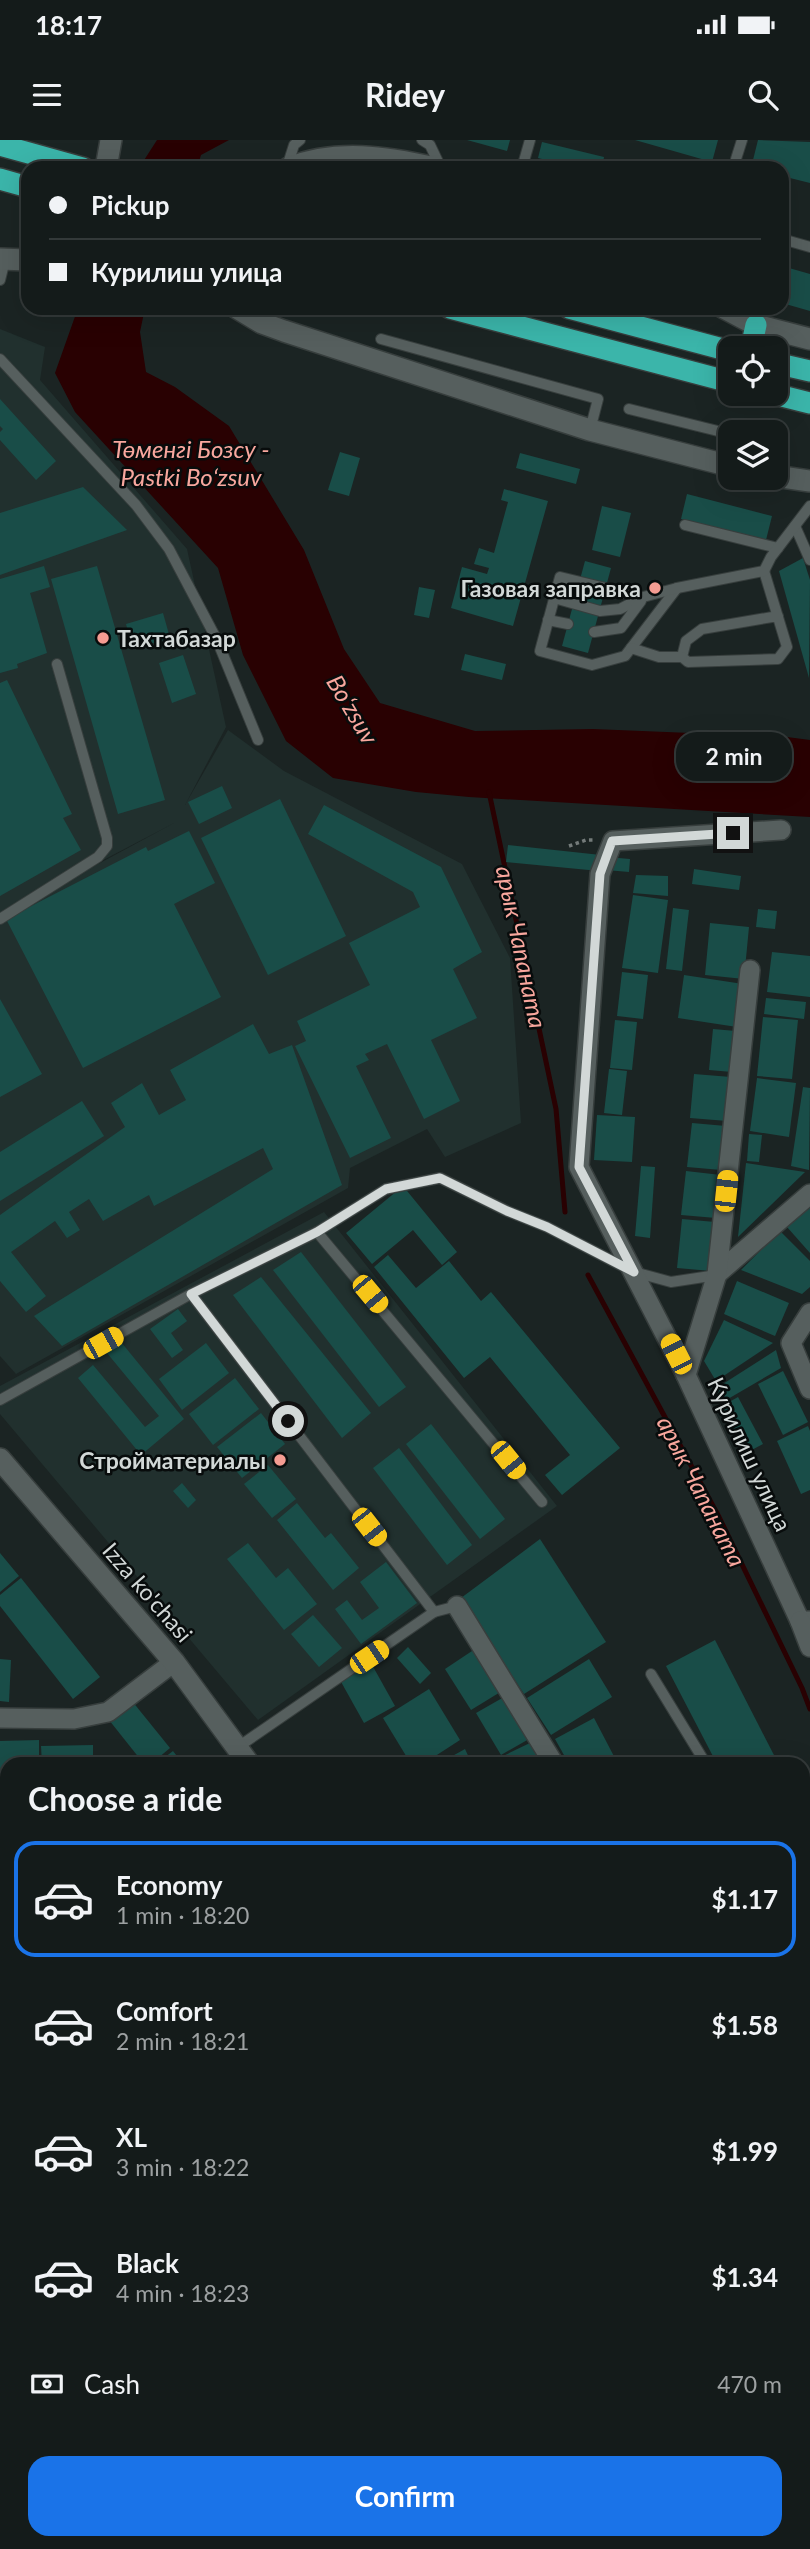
<!DOCTYPE html>
<meta charset="utf-8">
<style>
:root{--surface:#141b1a;--page:#1d2423;--text:#f1f3f6;--muted:#9da1a2;--line:#333939;--accent:#1a73e8}
body{margin:0;font-family:Lato,sans-serif;background:var(--page);color:var(--text);height:100vh;display:flex;flex-direction:column;font-size:26px;white-space:nowrap}
*{box-sizing:border-box;margin:0}
p{font-size:23px;color:var(--muted)}
.icon{flex:none;width:38px;height:38px;fill:none;stroke:currentColor;stroke-width:2;stroke-linecap:round;stroke-linejoin:round}
.map{position:relative;flex:1;overflow:hidden}
.drawer{position:absolute;left:0px;top:1617px;width:810px;height:793px;display:flex;flex-direction:column;background:var(--surface);border-radius:21px 21px 0 0;box-shadow:0 7px 28px #0002,0 0 0 2px var(--line)}
.drawer>*{flex:none}
.hud{position:absolute;left:21px;top:21px;width:768px;height:154px;border-radius:21px;box-shadow:0 7px 28px #0002,0 0 0 2px var(--line);display:grid;align-content:center;height:154px;padding:0 28px;background:var(--surface)}
.buttons{position:absolute;left:718px;top:196px;display:grid;gap:14px}
.buttons a{display:grid;place-items:center;width:70px;height:70px;border-radius:14px;background:var(--surface);box-shadow:0 7px 28px #0002,0 0 0 2px var(--line);font-size:35px}
.end{position:absolute;width:32px;height:32px;margin:-16px;border:9px solid #d2d8d7;background:#111;box-shadow:0 0 0 4px #111}
.from{border-radius:50%}
.bubble{position:absolute;height:49px;border-radius:21px;background:var(--surface);box-shadow:0 7px 28px #0002,0 0 0 2px var(--line);font-size:23px;font-weight:700;line-height:49px;text-align:center}
.car{position:absolute;width:21px;height:42px;margin:-21px -10px;border-radius:9px;box-shadow:0 0 5px 2px #0007;background:linear-gradient(#f5c518 24%,#345 0 40%,#f5c518 0 76%,#345 0 86%,#f5c518 0)}
.hud b{display:flex;align-items:center;gap:24px;height:66px;font-size:26px}
.hud b+b{border-top:2px solid var(--line)}
.hud i{width:18px;height:18px;background:var(--text)}
ul{padding:0;list-style:none}
li{display:flex;align-items:center;gap:21px;height:116px;margin:0 14px 10px;padding:0 14px;border:4px solid transparent;border-radius:21px}
li div{flex:1}
li b{display:block;font-size:26px}
li em{font-style:normal;font-weight:700}
li.current{border-color:var(--accent)}
li>.icon{width:63px;height:63px;stroke-width:1.5}
h2{padding:0 28px;font-size:32px;line-height:84px}
.pay{display:flex;align-items:center;gap:18px;height:77px;padding:0 28px;font-size:26px}
.pay p{margin-inline-start:auto}
.button{display:flex;gap:14px;margin-top:auto;padding:14px 28px}
.button a{flex:1;height:80px;border-radius:21px;background:var(--accent);color:#fff;font-size:28px;font-weight:700;line-height:80px;text-align:center}
.status{display:flex;justify-content:space-between;align-items:center;height:49px;padding:0 35px;background:var(--surface);direction:ltr}
.status svg{height:19px;fill:currentColor}
header{display:flex;justify-content:space-between;align-items:center;height:91px;padding:0 28px;background:var(--surface);font-size:32px;font-weight:700}
.map>svg:first-child{display:block}
.built{fill:#21302e}
.water{fill:#290102}
.lines{fill:none;stroke-linecap:round;stroke-linejoin:round}
.stream{stroke:#290102;stroke-width:5}
.building{fill:#194d48}
.lane-casing{stroke:#373e3d;stroke-width:12}
.street-casing{stroke:#373e3d;stroke-width:22}
.secondary-casing{stroke:#373e3d;stroke-width:24}
.highway-casing{stroke:#373e3d;stroke-width:24}
.path{stroke:#747b7a;stroke-width:3.5;stroke-dasharray:3.5 3.5;stroke-linecap:butt}
.lane{stroke:#565f5e;stroke-width:10}
.street{stroke:#565f5e;stroke-width:19}
.secondary{stroke:#565f5e;stroke-width:21}
.highway{stroke:#3bb5aa;stroke-width:21}
.route{stroke:#d2d8d7;stroke-width:9}
.poi-dot{fill:#f59c92;stroke:#080c0c;stroke-width:2.5}
.labels{text-anchor:middle;dominant-baseline:central;stroke-width:5;stroke-linejoin:round;paint-order:stroke}
.poi-label{font-size:23px;font-weight:bold;fill:#d2d8d7;stroke:#080c0c;text-anchor:end}
.street-label{font-size:23px;fill:#d2d8d7;stroke:#080c0c}
.water-label{font-size:24px;font-style:italic;fill:#f9a79e;stroke:#080c0c}
</style>
<div class="status"><b>18:17</b><svg viewBox="0 0 49 12"><path d="M0 12V9h3v3zM5 12V6h3v6zM10 12V3h3v9zM15 12V0h3v12zM26 1h20v11H26zM47 4h2v5h-2z"/></svg></div>
<header><svg class="icon" aria-label="menu" viewBox="0 0 24 24"><path d="M4 6h16M4 12h16M4 18h16"/></svg>Ridey<svg class="icon" aria-label="search" viewBox="0 0 24 24"><circle cx="10" cy="10" r="6"/><path d="M15 15l6 6"/></svg></header>
<div class="map">
<svg width="810" height="2409" viewBox="0 0 810 2409">
<rect width="100%" height="100%" fill="#1b2423"/>
<g class="built">
<polygon points="0,189 45,207 40,240 187,409 226,587 185,665 228,590 284,631 462,724 510,818 521,983 445,1017 427,989 350,1028 348,1048 16,1234 0,1216 0,777 176,682 0,774"/>
<polygon points="324,1072 557,1366 258,1580 0,1274 0,1246"/>
</g>
<g class="water">
<polygon points="157,0 229,0 201,15 197,28 139,28"/>
<polygon points="78,168 145,168 140,192 146,232 175,247 229,286 304,410 344,509 380,563 475,591 593,589 787,597 810,600 810,677 469,657 416,652 333,638 286,601 243,515 218,428 75,272 55,233"/>
</g>
<g class="lines">
<g class="stream">
<polyline points="489,652 556,969 565,1072"/>
<polyline points="588,1135 719,1377 802,1548 810,1569"/>
</g>
</g>
<g class="building">
<polygon points="467,0 510,0 507,11"/>
<polygon points="635,0 718,0 712,22"/>
<polygon points="758,0 810,2 810,43 782,36 782,28 751,28"/>
<polygon points="542,2 604,17 602,28 578,28 538,18"/>
<polygon points="782,126 810,134 810,171 782,163"/>
<polygon points="0,259 56,321 36,340 0,300 0,292 3,289 0,286"/>
<polygon points="340,312 360,318 349,356 328,350"/>
<polygon points="520,313 580,329 576,344 516,328"/>
<polygon points="83,347 127,390 0,435 0,373"/>
<polygon points="504,349 548,361 513,486 451,468 462,427 487,434 489,428 474,424 479,408 494,413 508,362 501,360"/>
<polygon points="687,354 772,376 766,400 681,379"/>
<polygon points="602,366 631,373 620,417 592,410"/>
<polygon points="803,418 810,440 809,538 779,431"/>
<polygon points="585,421 611,428 588,513 562,506"/>
<polygon points="44,426 50,447 30,453 47,513 17,524 18,528 0,533 0,439"/>
<polygon points="97,426 165,660 118,674 51,439"/>
<polygon points="419,447 435,450 429,478 414,475"/>
<polygon points="163,473 170,498 133,509 126,484"/>
<polygon points="465,514 506,524 502,540 461,530"/>
<polygon points="183,515 196,554 172,563 159,523"/>
<polygon points="7,540 72,674 63,678 81,710 0,756 0,543"/>
<polygon points="222,646 232,668 199,684 188,662"/>
<polygon points="280,659 346,796 268,835 201,698"/>
<polygon points="324,665 441,727 482,812 453,829 477,878 431,900 460,961 424,979 387,904 365,914 369,920 356,926 391,998 350,1018 295,906 306,901 297,881 370,845 349,803 420,767 413,752 308,694"/>
<polygon points="189,691 215,743 174,764 221,857 83,928 6,779 146,707 148,711"/>
<polygon points="508,705 601,715 599,731 506,722"/>
<polygon points="607,717 630,719 629,732 606,730"/>
<polygon points="694,729 741,736 739,750 692,744"/>
<polygon points="636,735 668,736 668,756 633,753"/>
<polygon points="633,755 668,760 658,833 622,828"/>
<polygon points="673,768 689,770 682,831 666,829"/>
<polygon points="758,769 777,771 775,789 756,787"/>
<polygon points="710,783 749,787 744,839 705,835"/>
<polygon points="772,812 810,816 810,857 767,852"/>
<polygon points="622,832 648,835 643,879 617,876"/>
<polygon points="684,835 743,844 737,887 678,878"/>
<polygon points="766,858 806,862 804,879 764,874"/>
<polygon points="0,859 42,934 0,957"/>
<polygon points="763,877 798,880 792,939 757,936"/>
<polygon points="615,880 637,882 632,930 610,928"/>
<polygon points="253,884 269,914 292,905 342,1045 62,1206 34,1176 273,1029 263,1008 154,1066 149,1055 103,1081 89,1059 69,1072 80,1090 67,1098 55,1081 11,1112 46,1156 26,1172 0,1141 0,1075 125,987 111,963 142,943 159,975 186,960 170,930"/>
<polygon points="713,889 736,891 732,932 709,930"/>
<polygon points="609,929 627,931 622,975 604,973"/>
<polygon points="694,934 731,937 727,981 690,978"/>
<polygon points="757,938 796,943 789,997 750,991"/>
<polygon points="803,947 810,948 809,1030 791,1026"/>
<polygon points="82,961 104,996 0,1061 0,1012"/>
<polygon points="597,975 635,977 632,1022 594,1020"/>
<polygon points="692,983 726,986 721,1030 687,1027"/>
<polygon points="749,994 762,995 759,1022 747,1021"/>
<polygon points="746,1023 805,1032 738,1097"/>
<polygon points="641,1026 655,1027 650,1098 635,1096"/>
<polygon points="686,1031 721,1035 716,1078 681,1075"/>
<polygon points="403,1046 457,1112 442,1125 413,1090 372,1124 346,1093"/>
<polygon points="810,1067 810,1113 787,1087"/>
<polygon points="682,1079 715,1082 711,1131 677,1128"/>
<polygon points="780,1091 810,1121 810,1147 802,1154 741,1130"/>
<polygon points="301,1112 406,1247 379,1267 273,1130"/>
<polygon points="388,1115 416,1148 449,1121 481,1161 491,1152 620,1308 562,1355 545,1335 570,1315 490,1217 464,1238 374,1127"/>
<polygon points="261,1137 371,1273 342,1298 233,1155"/>
<polygon points="737,1141 789,1163 775,1196 724,1174"/>
<polygon points="178,1169 187,1181 171,1193 183,1210 172,1218 150,1189"/>
<polygon points="724,1180 773,1203 716,1241 704,1221"/>
<polygon points="121,1202 184,1279 141,1315 78,1238 93,1225 145,1287 159,1276 107,1213"/>
<polygon points="206,1203 229,1233 182,1270 159,1239"/>
<polygon points="776,1210 781,1228 721,1263 715,1249"/>
<polygon points="783,1231 808,1282 783,1295 758,1244"/>
<polygon points="235,1238 259,1269 213,1305 189,1274"/>
<polygon points="738,1257 763,1304 746,1313 722,1266"/>
<polygon points="261,1273 285,1304 242,1338 217,1307"/>
<polygon points="431,1284 505,1379 480,1399 406,1304"/>
<polygon points="808,1286 810,1291 810,1350 801,1354 777,1301"/>
<polygon points="399,1308 472,1405 447,1425 373,1328"/>
<polygon points="268,1325 296,1359 272,1378 244,1344"/>
<polygon points="182,1343 196,1360 188,1368 173,1351"/>
<polygon points="297,1363 325,1398 331,1393 359,1428 333,1450 277,1380"/>
<polygon points="540,1399 606,1502 524,1554 461,1458"/>
<polygon points="248,1403 276,1438 288,1428 317,1464 284,1490 227,1419"/>
<polygon points="0,1413 19,1436 0,1452"/>
<polygon points="386,1422 417,1463 361,1504 335,1469 347,1460 362,1480 379,1468 360,1442"/>
<polygon points="21,1438 100,1537 73,1559 0,1466 0,1455"/>
<polygon points="313,1475 342,1508 319,1527 291,1494"/>
<polygon points="715,1500 777,1621 771,1624 717,1624 666,1526"/>
<polygon points="408,1507 431,1533 420,1544 397,1518"/>
<polygon points="475,1509 502,1551 471,1570 445,1529"/>
<polygon points="0,1519 11,1520 9,1562 0,1561"/>
<polygon points="589,1519 612,1557 551,1595 527,1558"/>
<polygon points="371,1523 395,1566 364,1583 340,1540"/>
<polygon points="429,1549 460,1600 423,1624 411,1624 383,1578"/>
<polygon points="504,1557 529,1599 501,1615 476,1573"/>
<polygon points="132,1561 170,1608 151,1624 144,1624 109,1580"/>
<polygon points="594,1578 618,1624 569,1624 555,1599"/>
<polygon points="39,1600 39,1624 7,1624 7,1634 0,1634 0,1601"/>
<polygon points="532,1602 542,1624 504,1624 501,1617"/>
<polygon points="93,1605 93,1624 42,1624 41,1606"/>
<polygon points="465,1609 472,1624 438,1624"/>
<polygon points="173,1611 183,1624 156,1624"/>
<polygon points="803,1690 810,1720 810,1753 803,1754"/>
<rect x="0" y="1728" width="7" height="33"/>
<rect x="1" y="1858" width="6" height="25"/>
<rect x="0" y="2045" width="7" height="30"/>
<rect x="0" y="2100" width="7" height="29"/>
<rect x="0" y="2292" width="7" height="23"/>
<polygon points="810,2351 810,2409 797,2409 796,2403 803,2403 803,2353"/>
<rect x="0" y="2353" width="7" height="15"/>
<rect x="51" y="2403" width="33" height="6"/>
<rect x="195" y="2403" width="20" height="6"/>
<polygon points="399,2403 422,2403 421,2409 398,2409"/>
<polygon points="617,2403 653,2403 654,2409 619,2409"/>
<polygon points="723,2403 765,2403 765,2404 746,2409 725,2409"/>
<rect x="0" y="2406" width="34" height="3"/>
</g>
<g class="lines">
<defs>
<g id="lane">
<polyline points="422,0 430,5 441,28"/>
<polyline points="287,27 294,5 300,0"/>
<polyline points="522,28 530,0"/>
<polyline points="738,28 736,19 742,0"/>
<polyline points="782,99 810,107"/>
<polyline points="0,140 5,120"/>
<polyline points="381,199 598,259 590,290"/>
<polyline points="0,219 136,365 169,409 217,500 258,600"/>
<polyline points="629,269 730,294"/>
<polyline points="685,385 778,408"/>
<polyline points="795,386 810,420"/>
<polyline points="764,431 787,507 778,519 688,522 682,517 686,501 702,489 778,476"/>
<polyline points="643,457 560,437 540,511 592,525 625,516 677,448"/>
<polyline points="554,458 600,471 620,469 643,457 677,448 764,431 771,417 810,366"/>
<polyline points="548,480 568,484"/>
<polyline points="594,492 621,488 641,461"/>
<polyline points="631,508 659,517 682,517"/>
<polyline points="0,779 98,717 107,706 107,698 57,524"/>
<polyline points="317,1092 542,1362"/>
<polyline points="191,1154 434,1472"/>
<polyline points="0,1260 191,1154 317,1092 386,1049 440,1038 507,1071 547,1087 634,1132 671,1142 717,1135"/>
<polyline points="651,1534 706,1624"/>
<polyline points="238,1607 434,1472 457,1466"/>
<polyline points="803,1818 810,1824"/>
<polyline points="803,1872 810,1885"/>
</g>
<g id="street">
<polyline points="781,690 613,701 600,734 579,1027 686,1235 800,1481 810,1481"/>
<polyline points="717,1134 810,1054"/>
<polyline points="810,1173 791,1203 810,1249"/>
<polyline points="686,1235 717,1134 750,830"/>
<polyline points="457,1466 554,1624"/>
<polyline points="800,1481 810,1507"/>
<polyline points="0,1578 74,1579 108,1572 174,1522"/>
<polyline points="803,1778 810,1777"/>
<polyline points="0,1812 7,1812"/>
<polyline points="0,2088 7,2088"/>
<polyline points="0,2338 7,2338"/>
<polyline points="776,2403 777,2409"/>
</g>
<g id="secondary">
<polyline points="106,28 111,0"/>
<path d="M289 28C336 9 387 17 435 28"/>
<polyline points="0,119 28,120"/>
<polyline points="237,168 262,183 284,191 590,290 730,326"/>
<polyline points="724,168 756,185 810,199"/>
<polyline points="775,336 810,341"/>
<polyline points="0,1319 174,1522 249,1624"/>
<polyline points="492,2403 493,2409"/>
</g>
<g id="highway">
<polyline points="0,5 83,28"/>
<polyline points="0,39 28,47"/>
<polyline points="450,168 730,242"/>
<polyline points="569,168 730,211"/>
<polyline points="751,208 756,185"/>
<polyline points="775,223 810,231"/>
<polyline points="774,254 810,263"/>
</g>
</defs>
<use href="#lane" class="lane-casing"/>
<use href="#street" class="street-casing"/>
<use href="#secondary" class="secondary-casing"/>
<use href="#highway" class="highway-casing"/>
<polyline class="path" points="569,706 586,700 594,700"/>
<use href="#lane" class="lane"/>
<use href="#street" class="street"/>
<use href="#secondary" class="secondary"/>
<use href="#highway" class="highway"/>
</g>
<g class="lines">
<polyline class="route" points="288,1281 191,1154 317,1092 386,1049 440,1038 507,1071 547,1087 634,1132 579,1027 600,734 612,701 733,693"/>
</g>
<g class="poi-dot">
<circle cx="655" cy="448" r="7"/>
<circle cx="103" cy="498" r="7"/>
<circle cx="280" cy="1320" r="7"/>
</g>
<g class="labels">
<g class="poi-label">
<text x="641" y="448">Газовая заправка</text>
<text x="117" y="498" text-anchor="start">Тахтабазар</text>
<text x="266" y="1320">Стройматериалы</text>
</g>
<g class="street-label">
<text transform="translate(750 1314) rotate(65)">Курилиш улица</text>
<text transform="translate(148 1452) rotate(49)">Izza ko'chasi</text>
</g>
<g class="water-label">
<text x="191" y="308">Төменгі Бозсу -<tspan x="191" dy="28">Pastki Boʻzsuv</tspan></text>
<text transform="translate(353 569) rotate(59)">Boʻzsuv</text>
<text transform="translate(522 807) rotate(78)">арык Чапаната</text>
<text transform="translate(702 1351) rotate(63)">арык Чапаната</text>
</g>
</g>
</svg>
<div class="buttons">
<a><svg class="icon" aria-label="locate" viewBox="0 0 24 24"><circle cx="12" cy="12" r="6"/><path d="M12 2v4M12 18v4M2 12h4M18 12h4"/></svg></a>
<a><svg class="icon" aria-label="layers" viewBox="0 0 24 24"><path d="M12 4l9 5-9 5-9-5zM3 14l9 5 9-5"/></svg></a>
</div>
<i class="end from" style="left:288px;top:1281px"></i>
<i class="end" style="left:733px;top:693px"></i>
<div class="bubble" style="left:676px;top:592px;width:116px">2 min</div>
<i class="car" style="left:726px;top:1051px;rotate:6deg"></i>
<i class="car" style="left:370px;top:1154px;rotate:140deg"></i>
<i class="car" style="left:103px;top:1203px;rotate:61deg"></i>
<i class="car" style="left:676px;top:1214px;rotate:333deg"></i>
<i class="car" style="left:508px;top:1320px;rotate:141deg"></i>
<i class="car" style="left:369px;top:1387px;rotate:142deg"></i>
<i class="car" style="left:369px;top:1517px;rotate:56deg"></i>
<div class="hud">
<b><i class="from"></i>Pickup</b>
<b><i></i>Курилиш улица</b>
</div>
<section class="drawer">
<h2>Choose a ride</h2>
<ul>
<li class="current"><svg class="icon" aria-label="car" viewBox="0 0 24 24"><path d="M5 17H2v-5l4-1 3-4h7l3 4 3 1v5h-3M9 17h6M6 11h13"/><circle cx="7" cy="17" r="2"/><circle cx="17" cy="17" r="2"/></svg><div><b>Economy</b><p>1 min · 18:20</p></div><em>$1.17</em></li>
<li><svg class="icon" aria-label="car" viewBox="0 0 24 24"><path d="M5 17H2v-5l4-1 3-4h7l3 4 3 1v5h-3M9 17h6M6 11h13"/><circle cx="7" cy="17" r="2"/><circle cx="17" cy="17" r="2"/></svg><div><b>Comfort</b><p>2 min · 18:21</p></div><em>$1.58</em></li>
<li><svg class="icon" aria-label="car" viewBox="0 0 24 24"><path d="M5 17H2v-5l4-1 3-4h7l3 4 3 1v5h-3M9 17h6M6 11h13"/><circle cx="7" cy="17" r="2"/><circle cx="17" cy="17" r="2"/></svg><div><b>XL</b><p>3 min · 18:22</p></div><em>$1.99</em></li>
<li><svg class="icon" aria-label="car" viewBox="0 0 24 24"><path d="M5 17H2v-5l4-1 3-4h7l3 4 3 1v5h-3M9 17h6M6 11h13"/><circle cx="7" cy="17" r="2"/><circle cx="17" cy="17" r="2"/></svg><div><b>Black</b><p>4 min · 18:23</p></div><em>$1.34</em></li>
</ul>
<div class="pay"><svg class="icon" aria-label="cash" viewBox="0 0 24 24"><path d="M3 7h18v10H3z"/><circle cx="12" cy="12" r="2"/></svg>Cash<p>470 m</p></div>
<div class="button"><a>Confirm</a></div>
</section>
</div>
